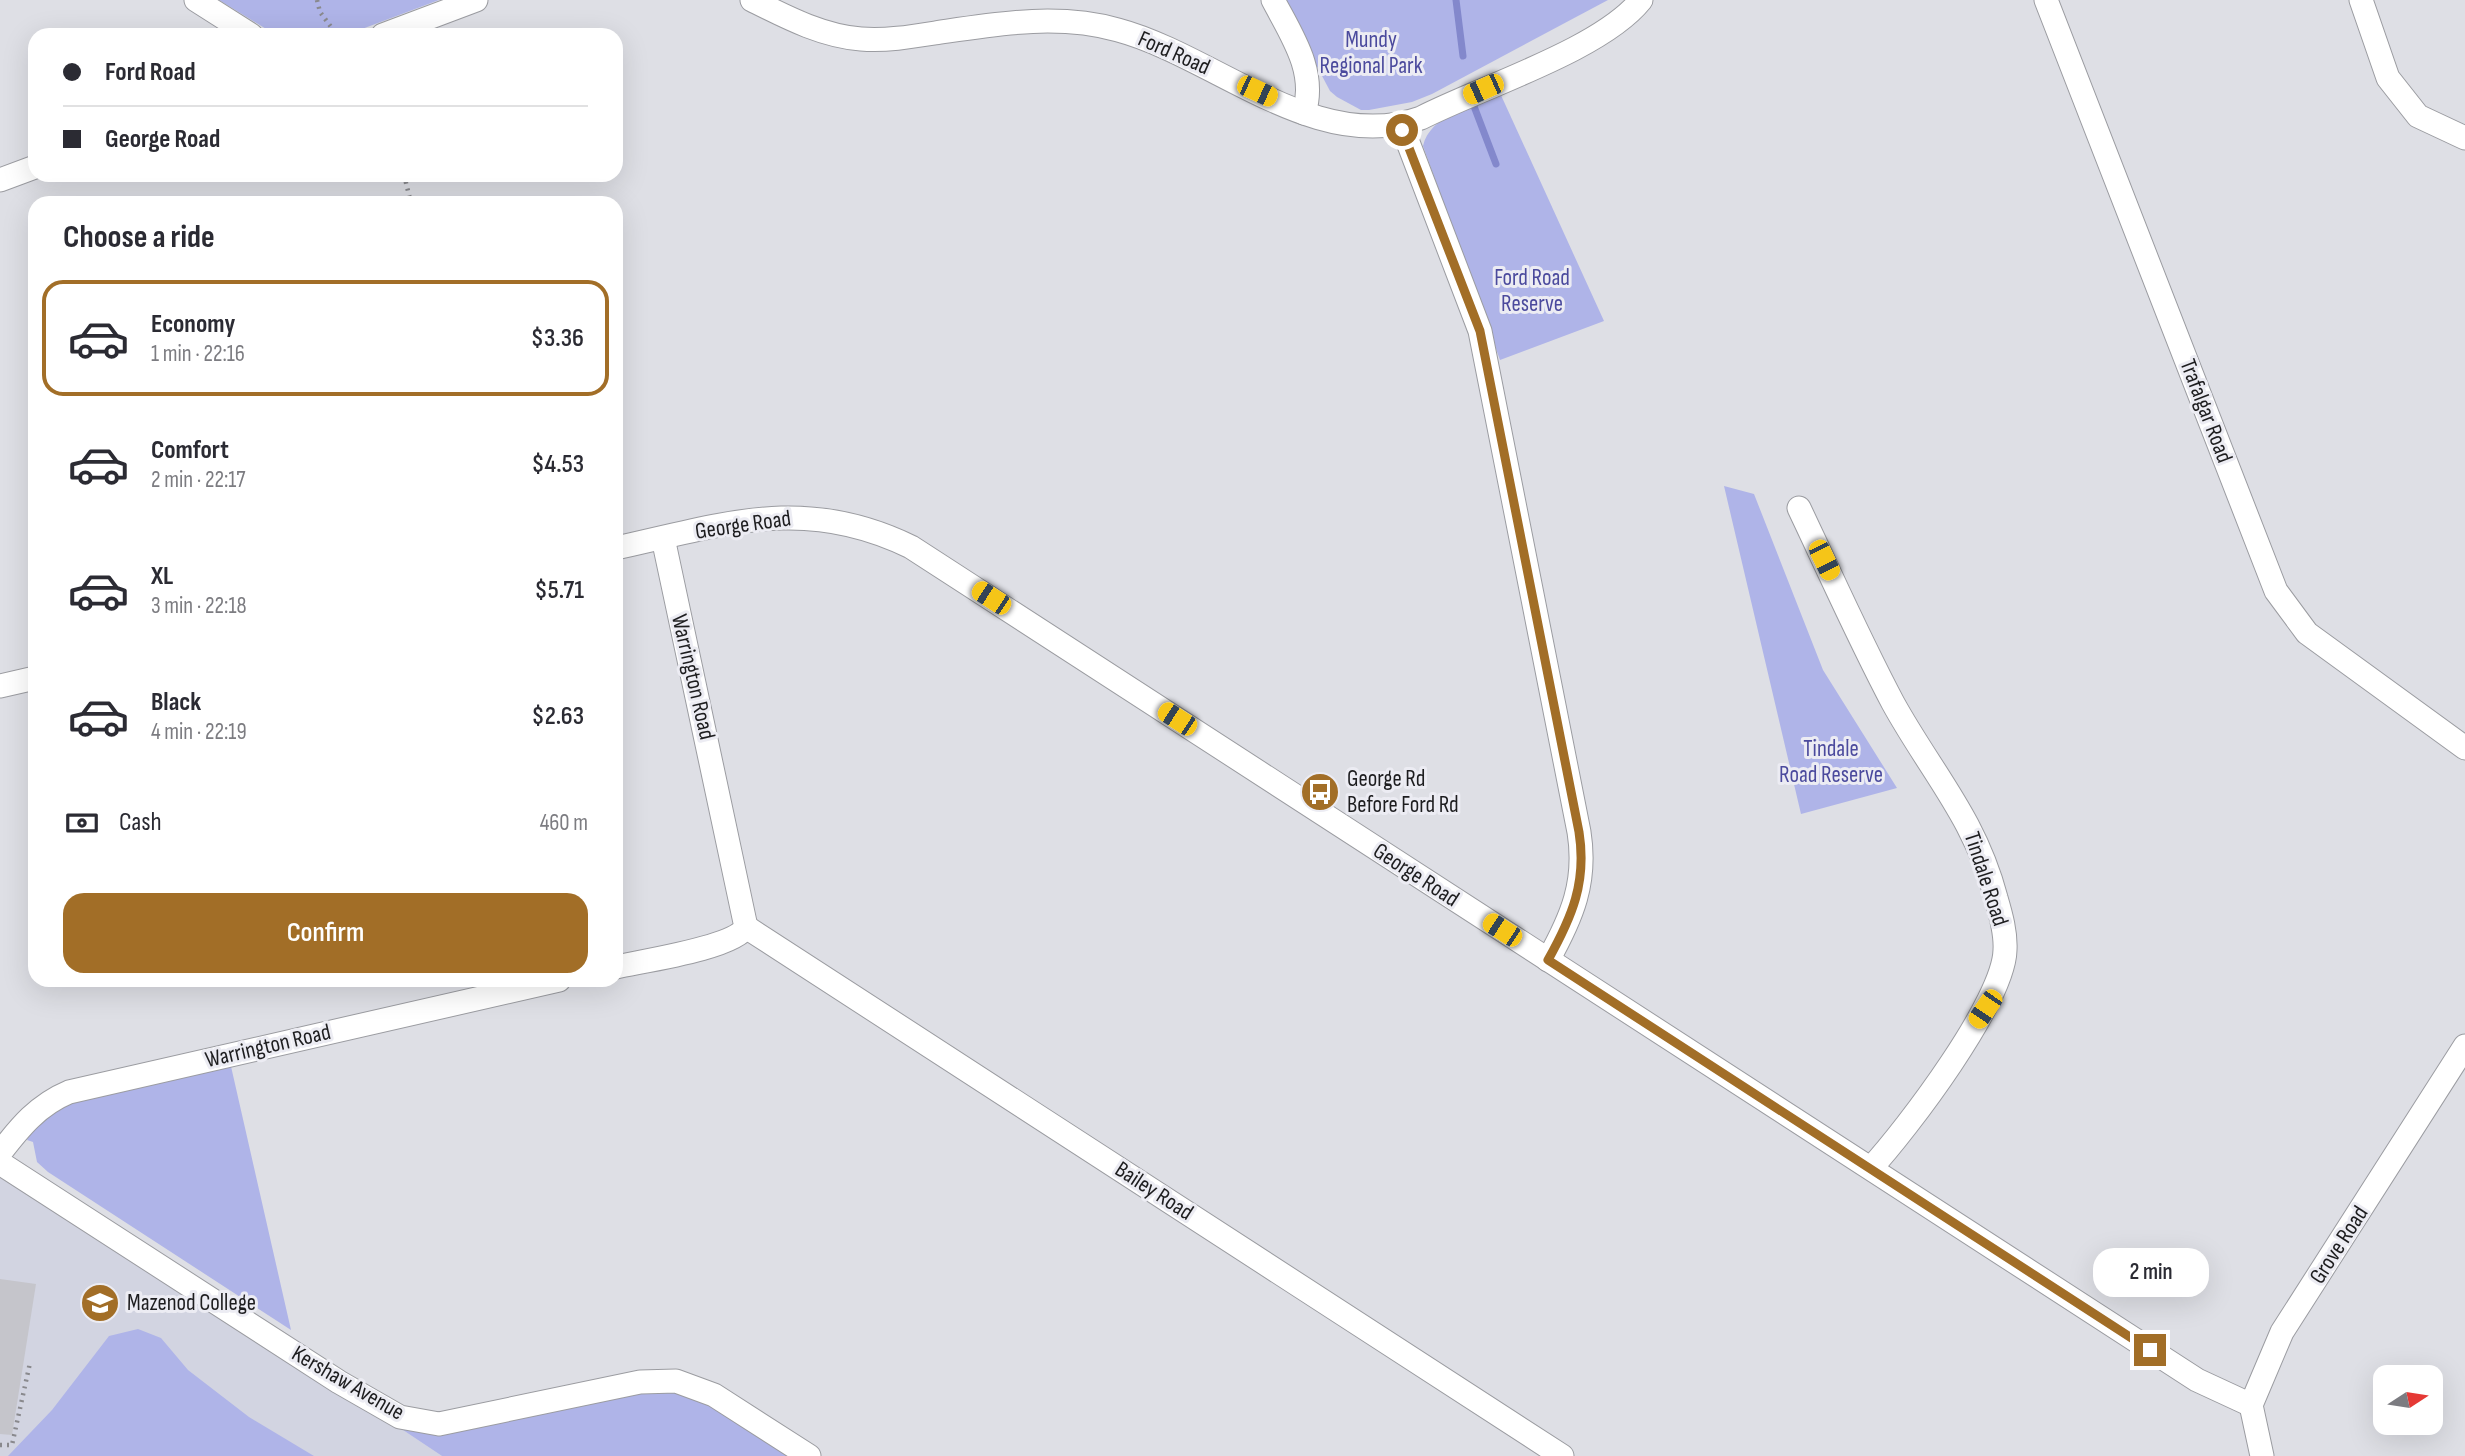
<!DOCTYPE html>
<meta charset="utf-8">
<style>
:root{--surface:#fff;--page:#f2f2f3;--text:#2b2b33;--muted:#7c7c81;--line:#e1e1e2;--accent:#a26e27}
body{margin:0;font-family:"Sofia Sans Condensed",sans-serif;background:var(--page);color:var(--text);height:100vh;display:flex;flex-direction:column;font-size:26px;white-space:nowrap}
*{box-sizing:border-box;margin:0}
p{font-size:23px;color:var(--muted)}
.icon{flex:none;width:38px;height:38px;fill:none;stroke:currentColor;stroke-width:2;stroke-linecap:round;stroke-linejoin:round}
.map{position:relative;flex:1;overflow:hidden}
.details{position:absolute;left:28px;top:196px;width:595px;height:791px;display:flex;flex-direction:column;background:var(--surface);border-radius:21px;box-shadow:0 7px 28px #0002}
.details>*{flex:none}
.guide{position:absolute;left:28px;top:28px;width:595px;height:154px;border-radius:21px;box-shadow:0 7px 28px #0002;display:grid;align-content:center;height:154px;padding:0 35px;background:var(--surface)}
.needle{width:46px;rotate:78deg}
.buttons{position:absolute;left:2373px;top:1365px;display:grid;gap:14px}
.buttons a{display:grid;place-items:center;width:70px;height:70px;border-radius:14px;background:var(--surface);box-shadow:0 7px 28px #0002;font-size:35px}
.end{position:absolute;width:32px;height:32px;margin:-16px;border:9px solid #a26e27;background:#fff;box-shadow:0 0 0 4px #fff}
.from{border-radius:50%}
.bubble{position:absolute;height:49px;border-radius:21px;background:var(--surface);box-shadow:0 7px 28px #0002;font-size:23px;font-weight:600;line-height:49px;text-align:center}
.car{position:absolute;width:21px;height:42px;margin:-21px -10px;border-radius:9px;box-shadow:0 0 5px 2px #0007;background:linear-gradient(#f5c518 24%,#345 0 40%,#f5c518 0 76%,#345 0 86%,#f5c518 0)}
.guide b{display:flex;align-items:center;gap:24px;height:66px;font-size:26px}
.guide b+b{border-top:2px solid var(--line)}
.guide i{width:18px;height:18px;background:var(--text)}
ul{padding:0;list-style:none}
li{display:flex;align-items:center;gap:21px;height:116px;margin:0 14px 10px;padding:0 21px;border:4px solid transparent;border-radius:21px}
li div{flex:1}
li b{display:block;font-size:26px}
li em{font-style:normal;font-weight:600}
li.active{border-color:var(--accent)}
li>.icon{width:63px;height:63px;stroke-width:1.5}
h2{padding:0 35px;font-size:32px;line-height:84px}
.pay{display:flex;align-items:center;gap:18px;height:77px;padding:0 35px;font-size:26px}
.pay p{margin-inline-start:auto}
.action{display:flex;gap:14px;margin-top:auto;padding:14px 35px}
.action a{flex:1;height:80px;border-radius:21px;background:var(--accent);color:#fff;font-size:28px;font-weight:600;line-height:80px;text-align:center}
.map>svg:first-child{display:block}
.built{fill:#d2d4e1}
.green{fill:#afb4e8}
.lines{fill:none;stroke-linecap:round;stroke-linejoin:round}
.stream{stroke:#8388cc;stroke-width:7}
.building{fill:#c5c5cb}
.minor-casing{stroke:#9b9ca1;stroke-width:25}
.path{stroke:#89898d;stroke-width:4.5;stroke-dasharray:2 5;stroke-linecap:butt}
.minor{stroke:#fff;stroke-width:23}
.route{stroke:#a26e27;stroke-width:9}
.labels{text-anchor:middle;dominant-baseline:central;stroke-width:6;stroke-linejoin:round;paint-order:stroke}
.park-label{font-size:23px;fill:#4b4a9d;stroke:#ececf3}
.street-label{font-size:23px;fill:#1d1d1f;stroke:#ececf3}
.poi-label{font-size:23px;fill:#1d1d1f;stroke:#ececf3;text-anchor:start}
</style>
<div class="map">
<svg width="2465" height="1456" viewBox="0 0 2465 1456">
<rect width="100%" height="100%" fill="#dedfe5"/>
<polygon class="built" points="0,1177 400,1428 442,1456 0,1456"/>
<g class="green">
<polygon points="219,0 439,0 346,35 276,35"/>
<polygon points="1282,0 1608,0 1432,94 1412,102 1369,110 1361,110 1337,97 1330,91"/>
<path d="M1500 93 1604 321 1500 360 1423 146C1430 115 1474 105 1500 93Z"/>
<polygon points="1724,486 1754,494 1823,670 1897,788 1801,814"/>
<polygon points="230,1062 291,1330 48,1172 37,1162 33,1142 27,1140 31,1131 62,1105"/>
<polygon points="138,1329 161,1338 188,1370 249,1417 314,1456 8,1456 52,1410 109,1336"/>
<polygon points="671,1380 787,1456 442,1456 400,1428"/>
</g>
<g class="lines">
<g class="stream">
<polyline points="1456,0 1463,56"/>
<polyline points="1472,101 1496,164"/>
</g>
</g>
<polygon class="building" points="0,1279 36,1284 12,1435 0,1434"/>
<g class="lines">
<defs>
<g id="minor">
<polyline points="196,0 251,35"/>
<path d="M752 0C786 17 822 36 861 39 885 41 910 37 935 33 996 24 1057 13 1118 30 1215 56 1316 155 1421 118 1481 87 1601 50 1641 0"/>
<path d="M1273 0C1292 36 1317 72 1304 113"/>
<polyline points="2046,0 2276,591 2307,633 2465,748"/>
<polyline points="2361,0 2388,78 2418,116 2465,138"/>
<polyline points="383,35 476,0"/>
<path d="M1401 124 1480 331 1579 832C1587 882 1572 917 1548 960"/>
<polyline points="0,180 35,167"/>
<path d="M1799 508C1830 573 1859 639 1893 703 1931 772 1975 818 1996 898 2001 915 2006 933 2005 950 2004 1001 1907 1129 1871 1168"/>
<path d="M616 548C725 524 805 495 911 547L2197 1380 2251 1405"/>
<polyline points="0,686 35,678"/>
<polyline points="746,927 1562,1456"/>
<path d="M616 967C642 961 734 948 746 927L663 538"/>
<path d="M0 1153C20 1127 38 1105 69 1092L559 980"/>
<polyline points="0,1163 339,1382 400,1417 439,1424 640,1382 676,1381 714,1395 809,1456"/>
<polyline points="2262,1456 2251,1405 2282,1332 2465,1046"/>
</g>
</defs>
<use href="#minor" class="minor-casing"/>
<g class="path">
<polyline points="317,0 320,12 337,35"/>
<polyline points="404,175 411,203"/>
<polyline points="0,1445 12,1445 30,1363"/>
</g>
<use href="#minor" class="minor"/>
</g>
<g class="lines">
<path class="route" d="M1402 130 1480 331 1579 832C1587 882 1572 917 1548 960L2150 1350"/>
</g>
<defs>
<symbol id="bus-disc" viewBox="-11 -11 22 22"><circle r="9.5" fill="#a26e27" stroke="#ececf3"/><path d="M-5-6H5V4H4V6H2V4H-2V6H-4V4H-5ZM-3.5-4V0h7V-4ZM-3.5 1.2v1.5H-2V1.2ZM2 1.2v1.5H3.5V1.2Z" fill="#fff"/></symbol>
<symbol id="university-disc" viewBox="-11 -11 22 22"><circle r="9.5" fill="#a26e27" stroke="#ececf3"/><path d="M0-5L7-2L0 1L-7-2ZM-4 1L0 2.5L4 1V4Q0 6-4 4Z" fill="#fff"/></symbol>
</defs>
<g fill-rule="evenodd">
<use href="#bus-disc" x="1298" y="770" width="44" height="44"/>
<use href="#university-disc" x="78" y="1281" width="44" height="44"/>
</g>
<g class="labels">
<g class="park-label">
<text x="1371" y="40">Mundy<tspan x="1371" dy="26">Regional Park</tspan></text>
<text x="1532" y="278">Ford Road<tspan x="1532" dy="26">Reserve</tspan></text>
<text x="1831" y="749">Tindale<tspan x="1831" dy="26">Road Reserve</tspan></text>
</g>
<g class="street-label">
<text transform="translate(1174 53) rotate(24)">Ford Road</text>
<text transform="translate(2206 411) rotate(69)">Trafalgar Road</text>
<text transform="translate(743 525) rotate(-8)">George Road</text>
<text transform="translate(693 677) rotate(77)">Warrington Road</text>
<text transform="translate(1416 875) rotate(33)">George Road</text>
<text transform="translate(1986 879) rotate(72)">Tindale Road</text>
<text transform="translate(268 1046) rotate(-13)">Warrington Road</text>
<text transform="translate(1154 1191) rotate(33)">Bailey Road</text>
<text transform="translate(2339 1245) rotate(-57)">Grove Road</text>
<text transform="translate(348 1383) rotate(30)">Kershaw Avenue</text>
</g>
<g class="poi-label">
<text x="1347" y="779">George Rd<tspan x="1347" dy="26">Before Ford Rd</tspan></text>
<text x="127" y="1303">Mazenod College</text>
</g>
</g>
</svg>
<div class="buttons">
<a><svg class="needle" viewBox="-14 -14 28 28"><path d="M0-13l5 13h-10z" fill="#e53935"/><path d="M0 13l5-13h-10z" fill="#7c7c81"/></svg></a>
</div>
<i class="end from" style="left:1402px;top:130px"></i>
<i class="end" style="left:2150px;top:1350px"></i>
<div class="bubble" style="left:2093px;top:1248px;width:116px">2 min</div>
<i class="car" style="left:1483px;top:89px;rotate:246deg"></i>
<i class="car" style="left:1257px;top:91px;rotate:115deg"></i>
<i class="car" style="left:1824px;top:560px;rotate:154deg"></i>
<i class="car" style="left:991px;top:598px;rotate:303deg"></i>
<i class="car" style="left:1177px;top:719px;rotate:303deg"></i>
<i class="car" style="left:1502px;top:930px;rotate:303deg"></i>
<i class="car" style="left:1985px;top:1009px;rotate:214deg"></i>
<div class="guide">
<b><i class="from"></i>Ford Road</b>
<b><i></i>George Road</b>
</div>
<section class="details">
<h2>Choose a ride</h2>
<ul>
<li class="active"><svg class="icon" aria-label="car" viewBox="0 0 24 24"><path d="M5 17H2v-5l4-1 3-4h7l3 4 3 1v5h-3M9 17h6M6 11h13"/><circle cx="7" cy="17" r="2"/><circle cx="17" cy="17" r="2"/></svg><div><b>Economy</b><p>1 min · 22:16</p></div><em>$3.36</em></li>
<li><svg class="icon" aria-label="car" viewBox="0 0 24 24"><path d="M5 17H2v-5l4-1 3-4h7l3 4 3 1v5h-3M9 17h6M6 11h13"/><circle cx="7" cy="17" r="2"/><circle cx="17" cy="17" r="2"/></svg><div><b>Comfort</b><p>2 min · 22:17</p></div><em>$4.53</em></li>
<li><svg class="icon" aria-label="car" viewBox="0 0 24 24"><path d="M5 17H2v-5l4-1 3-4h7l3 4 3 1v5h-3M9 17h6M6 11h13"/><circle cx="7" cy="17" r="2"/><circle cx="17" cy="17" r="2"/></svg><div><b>XL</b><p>3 min · 22:18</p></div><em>$5.71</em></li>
<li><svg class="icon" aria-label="car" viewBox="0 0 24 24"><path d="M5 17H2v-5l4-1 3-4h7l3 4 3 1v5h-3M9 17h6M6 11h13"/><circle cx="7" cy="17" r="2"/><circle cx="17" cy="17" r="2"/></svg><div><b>Black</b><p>4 min · 22:19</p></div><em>$2.63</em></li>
</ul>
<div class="pay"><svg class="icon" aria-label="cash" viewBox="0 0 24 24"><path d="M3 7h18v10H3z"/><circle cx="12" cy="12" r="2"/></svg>Cash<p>460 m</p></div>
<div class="action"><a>Confirm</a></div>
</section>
</div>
